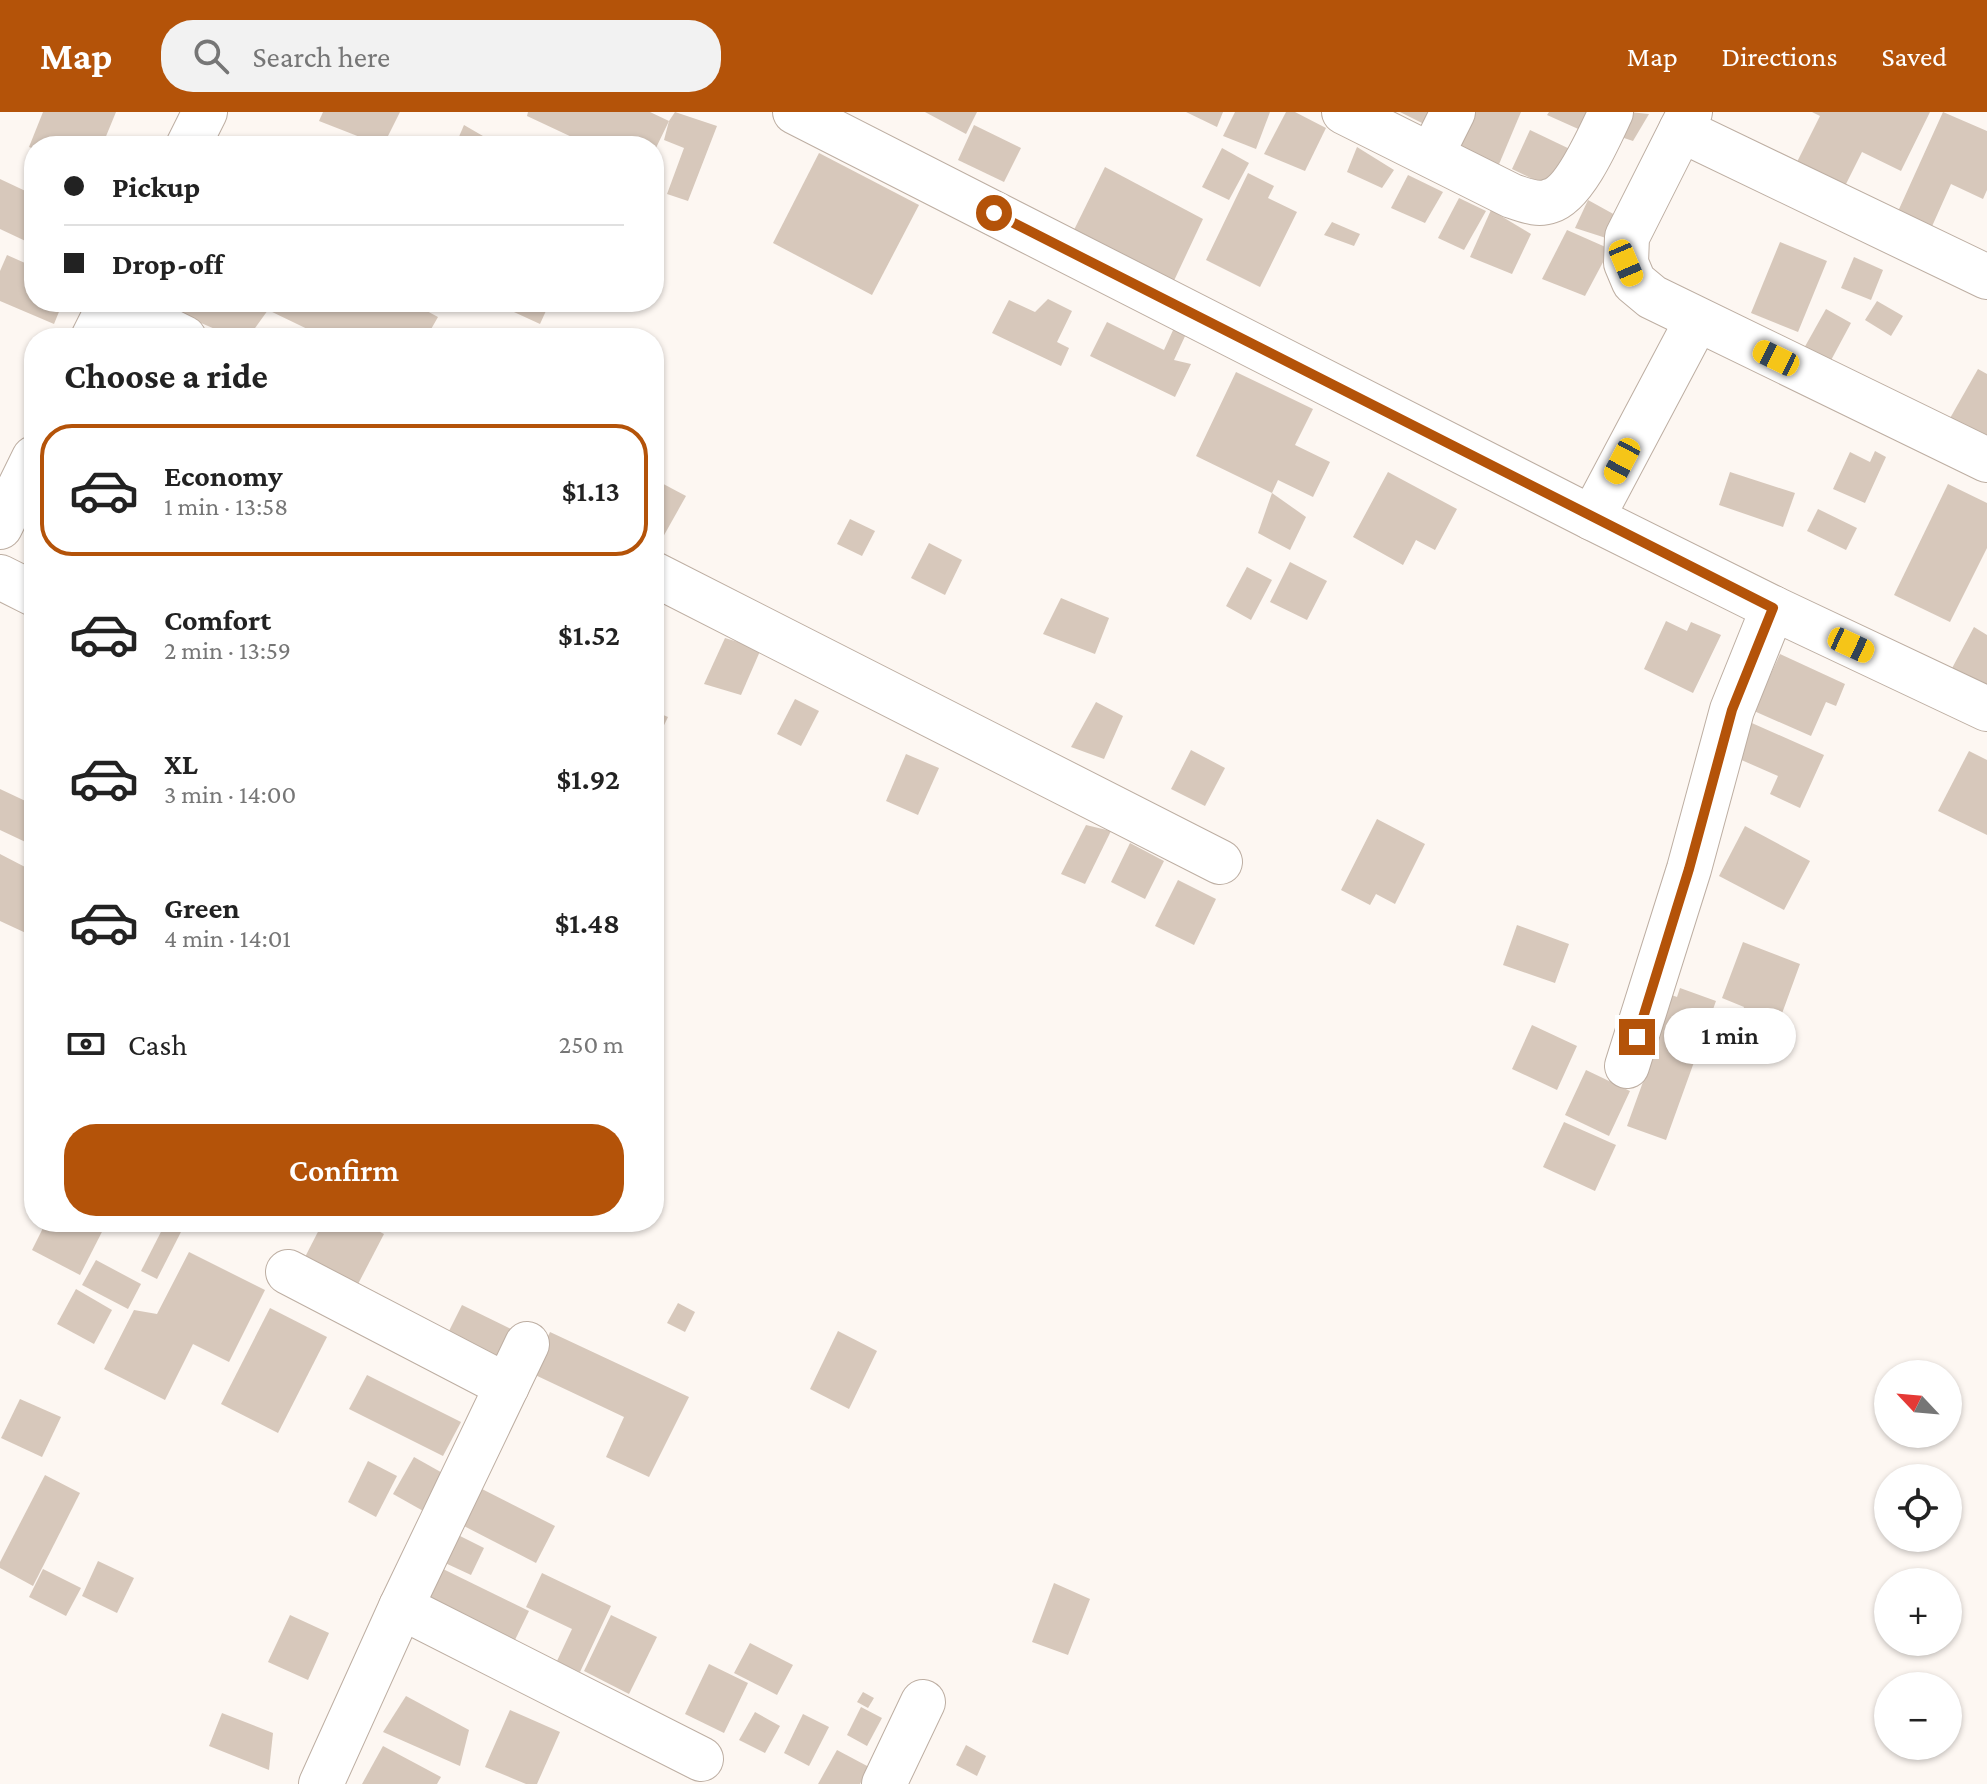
<!DOCTYPE html>
<meta charset="utf-8">
<style>
:root{--surface:#fff;--page:#f2f2f2;--text:#222;--muted:#767676;--line:#e0e0e0;--accent:#b45309}
body{margin:0;font-family:"Crimson Pro",serif;background:var(--page);color:var(--text);height:100vh;display:flex;flex-direction:column;font-size:30px;white-space:nowrap}
*{box-sizing:border-box;margin:0}
p{font-size:26px;color:var(--muted)}
.icon{flex:none;width:44px;height:44px;fill:none;stroke:currentColor;stroke-width:2;stroke-linecap:round;stroke-linejoin:round}
.map{position:relative;flex:1;overflow:hidden}
.side{position:absolute;left:24px;top:216px;width:640px;height:904px;display:flex;flex-direction:column;background:var(--surface);border-radius:32px;box-shadow:0 2px 6px #0004}
.side>*{flex:none}
.top-card{position:absolute;left:24px;top:24px;width:640px;height:176px;border-radius:32px;box-shadow:0 2px 6px #0004;display:grid;align-content:center;height:176px;padding:0 40px;background:var(--surface)}
.needle{width:52px;rotate:296deg}
.controls{position:absolute;left:1874px;top:1248px;display:grid;gap:16px}
.controls a{display:grid;place-items:center;width:88px;height:88px;border-radius:50%;background:var(--surface);box-shadow:0 2px 6px #0004;font-size:40px}
.end{position:absolute;width:36px;height:36px;margin:-18px;border:10px solid #b45309;background:#fff;box-shadow:0 0 0 4px #fff}
.from{border-radius:50%}
.bubble{position:absolute;height:56px;border-radius:28px;background:var(--surface);box-shadow:0 2px 6px #0004;font-size:26px;font-weight:600;line-height:56px;text-align:center}
.car{position:absolute;width:24px;height:48px;margin:-24px -12px;border-radius:10px;box-shadow:0 0 6px 2px #0007;background:linear-gradient(#f5c518 24%,#345 0 40%,#f5c518 0 76%,#345 0 86%,#f5c518 0)}
.top-card b{display:flex;align-items:center;gap:28px;height:76px;font-size:30px}
.top-card b+b{border-top:2px solid var(--line)}
.top-card i{width:20px;height:20px;background:var(--text)}
ul{padding:0;list-style:none}
li{display:flex;align-items:center;gap:24px;height:132px;margin:0 16px 12px;padding:0 24px;border:4px solid transparent;border-radius:32px}
li div{flex:1}
li b{display:block;font-size:30px}
li em{font-style:normal;font-weight:600}
li.active{border-color:var(--accent)}
li>.icon{width:72px;height:72px;stroke-width:1.5}
h2{padding:0 40px;font-size:36px;line-height:96px}
.pay{display:flex;align-items:center;gap:20px;height:88px;padding:0 40px;font-size:30px}
.pay p{margin-inline-start:auto}
.button{display:flex;gap:16px;margin-top:auto;padding:16px 40px}
.button a{flex:1;height:92px;border-radius:32px;background:var(--accent);color:#fff;font-size:32px;font-weight:600;line-height:92px;text-align:center}
header{display:flex;align-items:center;gap:48px;box-sizing:border-box;height:112px;padding:0 40px;background:var(--accent);color:#fff}
header strong{font-size:38px}
nav{display:flex;gap:44px;margin-inline-start:auto;font-size:28px}
.search{width:560px;height:72px;background:var(--page);display:flex;align-items:center;gap:20px;box-sizing:border-box;padding:0 28px;border-radius:32px;color:var(--muted);font-size:30px}
.map>svg:first-child{display:block}
.building{fill:#d7c8bb}
.lines{fill:none;stroke-linecap:round;stroke-linejoin:round}
.minor-casing{stroke:#bdaea2;stroke-width:46}
.major-casing{stroke:#bdaea2;stroke-width:46}
.minor{stroke:#fff;stroke-width:44}
.major{stroke:#fff;stroke-width:44}
.route{stroke:#b45309;stroke-width:10}
</style>
<header>
<strong>Map</strong>
<div class="search"><svg class="icon" aria-label="search" viewBox="0 0 24 24"><circle cx="10" cy="10" r="6"/><path d="M15 15l6 6"/></svg>Search here</div>
<nav><a>Map</a><a>Directions</a><a>Saved</a></nav>
</header>
<div class="map">
<svg width="1987" height="1672" viewBox="0 0 1987 1672">
<rect width="100%" height="100%" fill="#fdf7f2"/>
<g class="building">
<polygon points="43,0 116,0 102,34 34,34 34,37 29,35"/>
<polygon points="323,0 400,0 383,34 319,9"/>
<polygon points="528,0 650,0 669,9 654,40 654,34 591,34 527,4"/>
<polygon points="675,0 717,14 688,89 667,82 684,36 664,28 669,9"/>
<polygon points="925,0 977,0 966,22"/>
<polygon points="1186,0 1223,0 1217,15"/>
<polygon points="1235,0 1270,0 1256,37 1223,24"/>
<polygon points="1286,0 1295,0 1326,16 1305,59 1264,42"/>
<polygon points="1400,0 1436,0 1428,14"/>
<polygon points="1471,0 1521,0 1497,57 1455,39"/>
<polygon points="1549,0 1594,0 1585,20 1547,3"/>
<polygon points="1629,0 1649,2 1633,29 1615,23"/>
<polygon points="1812,0 1930,0 1901,59 1862,40 1842,80 1794,56 1820,4"/>
<polygon points="1943,0 1987,19 1987,78 1983,87 1951,72 1929,121 1895,106"/>
<polygon points="464,13 495,31 493,34 455,34"/>
<polygon points="974,13 1021,36 1004,70 958,48"/>
<polygon points="1530,18 1574,39 1555,78 1512,57"/>
<polygon points="1357,35 1394,58 1382,76 1347,60"/>
<polygon points="1222,36 1249,51 1229,88 1202,75"/>
<polygon points="819,41 919,93 872,183 773,131"/>
<polygon points="1105,55 1203,107 1171,175 1072,122"/>
<polygon points="1248,61 1274,74 1268,86 1297,100 1260,175 1206,148"/>
<polygon points="1408,63 1443,80 1425,111 1391,96"/>
<polygon points="0,67 34,83 34,133 0,117"/>
<polygon points="1459,86 1486,99 1464,138 1438,126"/>
<polygon points="1588,88 1617,104 1606,126 1575,116"/>
<polygon points="1491,98 1531,122 1512,162 1470,145"/>
<polygon points="1332,110 1360,122 1354,134 1324,123"/>
<polygon points="1567,118 1610,137 1585,184 1542,167"/>
<polygon points="1780,130 1827,149 1798,220 1751,201"/>
<polygon points="7,143 34,155 34,190 63,190 54,212 0,189 0,159"/>
<polygon points="1854,145 1883,158 1871,188 1841,176"/>
<polygon points="1048,187 1072,199 1057,230 1069,236 1061,254 992,221 1009,188 1035,200"/>
<polygon points="1877,189 1903,204 1891,224 1865,208"/>
<polygon points="169,190 410,190 438,205 426,226 326,226 268,198 248,226 236,226 166,196"/>
<polygon points="503,190 550,190 540,212 501,194"/>
<polygon points="1826,197 1851,211 1829,252 1803,238"/>
<polygon points="1107,210 1164,238 1174,216 1186,222 1174,248 1191,252 1175,285 1090,244"/>
<polygon points="1978,257 1987,262 1987,329 1949,308"/>
<polygon points="1236,260 1313,297 1295,333 1330,350 1313,385 1278,368 1272,381 1196,344"/>
<polygon points="1875,339 1886,345 1865,391 1833,377 1850,340 1870,350"/>
<polygon points="1388,360 1457,397 1435,438 1416,428 1403,453 1353,425"/>
<polygon points="1730,360 1795,381 1783,415 1719,393"/>
<polygon points="654,367 686,384 658,434 654,431"/>
<polygon points="1948,372 1987,391 1987,436 1950,510 1894,483"/>
<polygon points="1272,381 1306,405 1290,438 1258,421"/>
<polygon points="1818,397 1857,416 1846,438 1807,419"/>
<polygon points="850,407 875,419 862,444 837,432"/>
<polygon points="929,431 962,448 945,483 911,466"/>
<polygon points="1290,450 1327,469 1307,508 1270,490"/>
<polygon points="1247,455 1272,468 1251,508 1226,494"/>
<polygon points="1061,486 1109,506 1095,542 1043,522"/>
<polygon points="1666,509 1687,519 1691,510 1721,523 1693,581 1644,557"/>
<polygon points="1974,515 1987,523 1987,580 1950,560"/>
<polygon points="725,526 761,537 741,583 704,572"/>
<polygon points="1780,542 1845,572 1836,594 1826,590 1811,624 1754,599"/>
<polygon points="795,587 819,599 801,634 777,622"/>
<polygon points="1096,590 1123,604 1104,647 1071,635"/>
<polygon points="654,599 668,605 654,634"/>
<polygon points="1745,608 1824,643 1800,696 1770,682 1778,664 1730,643"/>
<polygon points="1191,638 1225,656 1205,694 1171,677"/>
<polygon points="1969,639 1987,648 1987,723 1938,699"/>
<polygon points="906,642 939,656 918,703 886,689"/>
<polygon points="0,677 34,693 34,734 0,718"/>
<polygon points="1377,707 1425,732 1395,792 1376,782 1370,793 1341,778"/>
<polygon points="1086,713 1111,719 1085,772 1061,762"/>
<polygon points="1745,714 1810,749 1784,798 1719,764"/>
<polygon points="1130,731 1164,749 1145,787 1111,770"/>
<polygon points="0,742 27,756 24,762 26,774 34,777 34,808 28,822 0,809"/>
<polygon points="1178,768 1216,787 1194,833 1155,814"/>
<polygon points="1517,813 1569,832 1555,871 1503,853"/>
<polygon points="1743,830 1800,852 1772,929 1736,916 1744,895 1722,886"/>
<polygon points="1680,876 1716,889 1666,1028 1627,1014 1656,934 1666,881 1677,885"/>
<polygon points="1532,913 1577,934 1557,978 1512,957"/>
<polygon points="1586,958 1630,979 1609,1024 1565,1003"/>
<polygon points="1564,1010 1616,1033 1595,1079 1543,1055"/>
<polygon points="46,1110 107,1110 80,1163 32,1138"/>
<polygon points="166,1110 183,1116 157,1167 141,1159"/>
<polygon points="323,1110 361,1110 384,1122 357,1174 304,1147"/>
<polygon points="189,1140 265,1178 229,1250 193,1232 165,1288 104,1257 134,1198 157,1202"/>
<polygon points="96,1148 141,1172 128,1197 82,1173"/>
<polygon points="76,1177 112,1198 94,1232 57,1212"/>
<polygon points="678,1191 695,1200 685,1220 667,1211"/>
<polygon points="462,1193 519,1221 501,1255 445,1227"/>
<polygon points="270,1196 327,1225 278,1321 221,1292"/>
<polygon points="838,1219 877,1239 849,1297 810,1277"/>
<polygon points="550,1220 689,1285 649,1365 606,1345 624,1305 531,1261"/>
<polygon points="367,1263 461,1310 443,1344 349,1297"/>
<polygon points="20,1287 61,1305 42,1345 1,1326"/>
<polygon points="414,1345 446,1363 425,1400 393,1382"/>
<polygon points="368,1349 397,1364 376,1405 348,1390"/>
<polygon points="45,1363 80,1381 33,1474 0,1456 0,1450"/>
<polygon points="480,1376 555,1414 536,1451 462,1413"/>
<polygon points="456,1422 484,1436 471,1463 443,1450"/>
<polygon points="98,1449 134,1466 117,1501 82,1484"/>
<polygon points="441,1456 529,1499 513,1532 425,1489"/>
<polygon points="43,1457 81,1476 66,1504 29,1485"/>
<polygon points="542,1461 611,1494 580,1560 557,1549 572,1517 526,1495"/>
<polygon points="1054,1471 1090,1487 1068,1543 1032,1530"/>
<polygon points="290,1503 329,1521 308,1568 268,1550"/>
<polygon points="611,1503 657,1525 629,1582 584,1559"/>
<polygon points="750,1531 793,1553 777,1583 734,1561"/>
<polygon points="709,1552 748,1571 724,1621 685,1602"/>
<polygon points="863,1580 874,1586 868,1596 857,1590"/>
<polygon points="406,1584 469,1618 460,1654 383,1620"/>
<polygon points="861,1595 882,1606 867,1634 847,1623"/>
<polygon points="510,1598 560,1620 537,1672 526,1672 485,1655"/>
<polygon points="755,1600 780,1614 765,1641 739,1628"/>
<polygon points="222,1601 273,1621 269,1658 209,1634"/>
<polygon points="803,1602 829,1615 809,1654 784,1641"/>
<polygon points="966,1633 986,1644 977,1664 956,1653"/>
<polygon points="383,1634 441,1665 437,1672 362,1672"/>
<polygon points="837,1638 869,1655 860,1672 818,1672"/>
</g>
<g class="lines">
<defs>
<g id="minor">
<polyline points="795,0 1592,406 1773,496 1987,597"/>
<path d="M1344 0 1512 84C1525 88 1537 94 1550 89 1575 82 1600 23 1611 0"/>
<polyline points="1690,0 1627,125 1626,151 1634,170 1652,185 1987,348"/>
<polyline points="1681,18 1987,165"/>
<polyline points="1432,42 1453,0"/>
<polyline points="112,190 184,226"/>
<polyline points="1592,406 1697,208"/>
<polyline points="654,462 1220,750"/>
<polyline points="0,465 34,482"/>
<polyline points="1627,954 1689,757 1732,598 1773,496"/>
<polyline points="288,1160 507,1274"/>
<polyline points="401,1495 701,1647"/>
<polyline points="321,1672 401,1495 527,1232"/>
<polyline points="884,1672 923,1590"/>
</g>
<g id="major">
<polyline points="188,34 205,0"/>
<polyline points="93,226 111,190"/>
<polyline points="0,415 34,346"/>
</g>
</defs>
<use href="#minor" class="minor-casing"/>
<use href="#major" class="major-casing"/>
<use href="#minor" class="minor"/>
<use href="#major" class="major"/>
</g>
<g class="lines">
<polyline class="route" points="994,101 1773,496 1732,598 1689,757 1637,925"/>
</g>
</svg>
<div class="controls">
<a><svg class="needle" viewBox="-14 -14 28 28"><path d="M0-13l5 13h-10z" fill="#e53935"/><path d="M0 13l5-13h-10z" fill="#767676"/></svg></a>
<a><svg class="icon" aria-label="locate" viewBox="0 0 24 24"><circle cx="12" cy="12" r="6"/><path d="M12 2v4M12 18v4M2 12h4M18 12h4"/></svg></a>
<a>+</a>
<a>−</a>
</div>
<i class="end from" style="left:994px;top:101px"></i>
<i class="end" style="left:1637px;top:925px"></i>
<div class="bubble" style="left:1664px;top:896px;width:132px">1 min</div>
<i class="car" style="left:1626px;top:151px;rotate:157deg"></i>
<i class="car" style="left:1776px;top:246px;rotate:296deg"></i>
<i class="car" style="left:1622px;top:349px;rotate:208deg"></i>
<i class="car" style="left:1851px;top:533px;rotate:115deg"></i>
<div class="top-card">
<b><i class="from"></i>Pickup</b>
<b><i></i>Drop-off</b>
</div>
<section class="side">
<h2>Choose a ride</h2>
<ul>
<li class="active"><svg class="icon" aria-label="car" viewBox="0 0 24 24"><path d="M5 17H2v-5l4-1 3-4h7l3 4 3 1v5h-3M9 17h6M6 11h13"/><circle cx="7" cy="17" r="2"/><circle cx="17" cy="17" r="2"/></svg><div><b>Economy</b><p>1 min · 13:58</p></div><em>$1.13</em></li>
<li><svg class="icon" aria-label="car" viewBox="0 0 24 24"><path d="M5 17H2v-5l4-1 3-4h7l3 4 3 1v5h-3M9 17h6M6 11h13"/><circle cx="7" cy="17" r="2"/><circle cx="17" cy="17" r="2"/></svg><div><b>Comfort</b><p>2 min · 13:59</p></div><em>$1.52</em></li>
<li><svg class="icon" aria-label="car" viewBox="0 0 24 24"><path d="M5 17H2v-5l4-1 3-4h7l3 4 3 1v5h-3M9 17h6M6 11h13"/><circle cx="7" cy="17" r="2"/><circle cx="17" cy="17" r="2"/></svg><div><b>XL</b><p>3 min · 14:00</p></div><em>$1.92</em></li>
<li><svg class="icon" aria-label="car" viewBox="0 0 24 24"><path d="M5 17H2v-5l4-1 3-4h7l3 4 3 1v5h-3M9 17h6M6 11h13"/><circle cx="7" cy="17" r="2"/><circle cx="17" cy="17" r="2"/></svg><div><b>Green</b><p>4 min · 14:01</p></div><em>$1.48</em></li>
</ul>
<div class="pay"><svg class="icon" aria-label="cash" viewBox="0 0 24 24"><path d="M3 7h18v10H3z"/><circle cx="12" cy="12" r="2"/></svg>Cash<p>250 m</p></div>
<div class="button"><a>Confirm</a></div>
</section>
</div>
